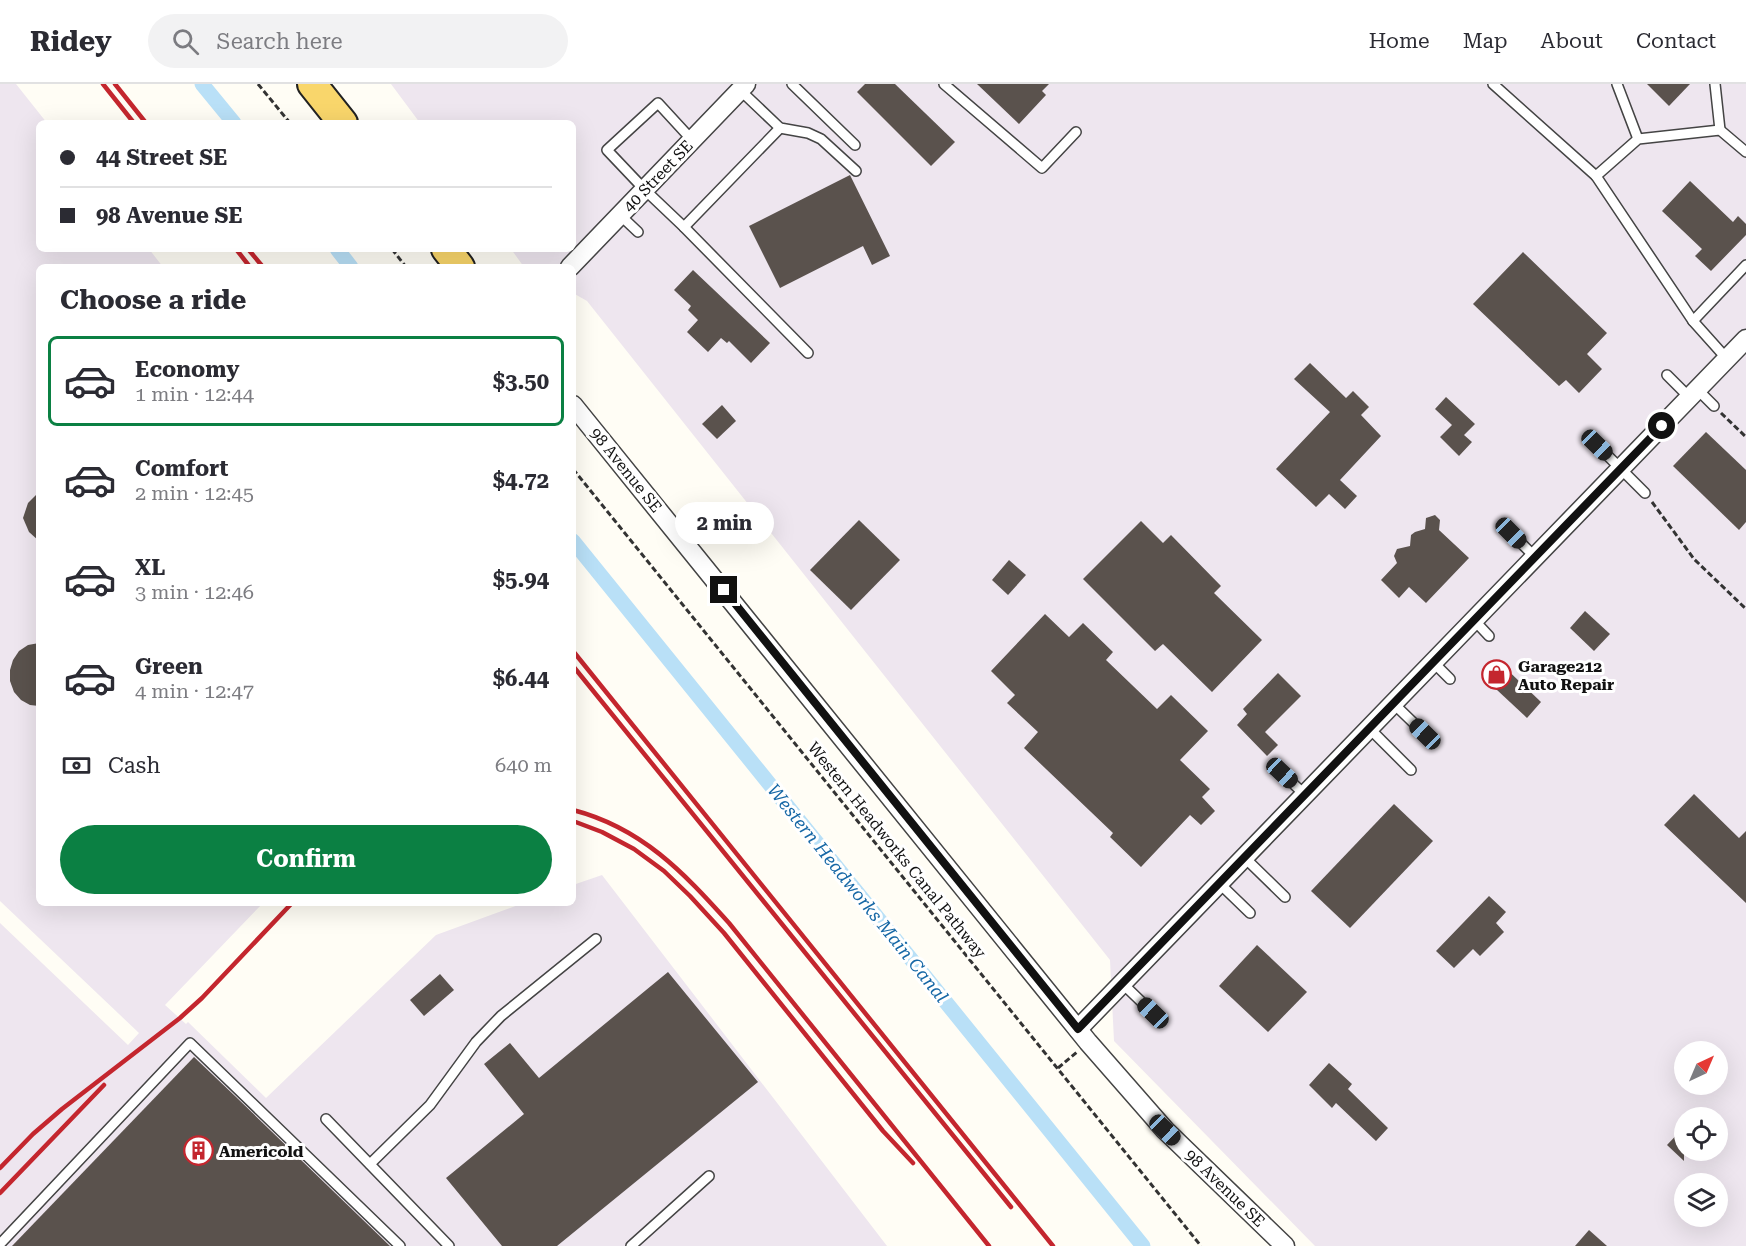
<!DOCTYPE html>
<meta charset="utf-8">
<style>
:root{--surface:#fff;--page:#f2f2f3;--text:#2b2b33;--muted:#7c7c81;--line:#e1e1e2;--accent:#0b8043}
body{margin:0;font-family:"Roboto Serif",serif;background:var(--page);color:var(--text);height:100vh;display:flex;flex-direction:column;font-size:22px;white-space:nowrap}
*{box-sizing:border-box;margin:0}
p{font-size:20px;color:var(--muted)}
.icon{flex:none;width:33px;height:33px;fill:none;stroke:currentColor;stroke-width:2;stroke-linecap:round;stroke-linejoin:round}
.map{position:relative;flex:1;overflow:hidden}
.details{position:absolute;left:36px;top:180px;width:540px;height:642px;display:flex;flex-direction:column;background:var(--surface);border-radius:9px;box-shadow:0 6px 24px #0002}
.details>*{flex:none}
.top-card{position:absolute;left:36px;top:36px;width:540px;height:132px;border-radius:9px;box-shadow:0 6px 24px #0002;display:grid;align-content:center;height:132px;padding:0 24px;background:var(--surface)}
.needle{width:39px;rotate:44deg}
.controls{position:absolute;left:1674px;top:957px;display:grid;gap:12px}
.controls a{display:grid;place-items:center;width:54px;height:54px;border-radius:50%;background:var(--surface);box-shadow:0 6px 24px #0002;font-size:30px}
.end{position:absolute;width:27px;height:27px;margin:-14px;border:8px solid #111;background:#fff;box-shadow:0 0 0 3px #fff}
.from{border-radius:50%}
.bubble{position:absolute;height:42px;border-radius:21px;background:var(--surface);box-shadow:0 6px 24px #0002;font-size:20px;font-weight:700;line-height:42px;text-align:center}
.car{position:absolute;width:18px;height:36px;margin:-18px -9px;border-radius:8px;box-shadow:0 0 4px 2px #0007;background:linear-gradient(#222 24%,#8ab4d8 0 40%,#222 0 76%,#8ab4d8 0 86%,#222 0)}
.top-card b{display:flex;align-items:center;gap:21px;height:57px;font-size:22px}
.top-card b+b{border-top:2px solid var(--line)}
.top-card i{width:15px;height:15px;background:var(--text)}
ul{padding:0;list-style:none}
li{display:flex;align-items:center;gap:18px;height:90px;margin:0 12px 9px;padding:0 12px;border:3px solid transparent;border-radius:9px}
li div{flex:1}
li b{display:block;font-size:22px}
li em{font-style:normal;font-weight:700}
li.current{border-color:var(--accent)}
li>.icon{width:54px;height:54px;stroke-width:1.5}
h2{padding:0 24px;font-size:27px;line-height:72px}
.pay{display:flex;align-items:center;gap:15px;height:66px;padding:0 24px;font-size:22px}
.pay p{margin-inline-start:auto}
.primary-button{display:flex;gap:12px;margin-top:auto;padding:12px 24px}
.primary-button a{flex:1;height:69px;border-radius:36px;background:var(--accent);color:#fff;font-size:24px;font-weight:700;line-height:69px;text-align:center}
header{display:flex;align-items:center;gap:36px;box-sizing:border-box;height:84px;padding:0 30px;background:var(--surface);border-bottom:2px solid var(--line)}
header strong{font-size:28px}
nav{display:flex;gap:33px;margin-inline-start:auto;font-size:21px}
.search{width:420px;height:54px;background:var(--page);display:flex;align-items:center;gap:15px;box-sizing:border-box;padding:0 21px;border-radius:33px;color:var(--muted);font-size:22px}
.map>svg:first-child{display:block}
.industrial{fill:#eee6ef;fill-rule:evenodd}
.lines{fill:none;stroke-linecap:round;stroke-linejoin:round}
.canal{stroke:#b9e0f7;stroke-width:15}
.building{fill:#5a524d}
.lane-casing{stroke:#444;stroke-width:12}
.street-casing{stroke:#444;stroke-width:21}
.primary-casing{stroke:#222;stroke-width:32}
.path{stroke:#333;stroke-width:3;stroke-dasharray:6 3;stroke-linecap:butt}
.lane{stroke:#fff;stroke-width:9}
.street{stroke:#fff;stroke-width:18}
.primary{stroke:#f9d66b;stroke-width:28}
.rail{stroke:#c4262e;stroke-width:4.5}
.route{stroke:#111;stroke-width:8}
.labels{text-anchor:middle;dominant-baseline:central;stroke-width:6;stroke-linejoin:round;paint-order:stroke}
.street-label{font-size:16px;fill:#111;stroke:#fff}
.poi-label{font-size:16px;font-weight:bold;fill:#111;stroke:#fff;text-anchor:start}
.water-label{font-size:18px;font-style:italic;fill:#1768a6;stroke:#fff}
</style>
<header>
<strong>Ridey</strong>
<div class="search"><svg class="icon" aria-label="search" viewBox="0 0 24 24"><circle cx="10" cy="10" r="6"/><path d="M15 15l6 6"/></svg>Search here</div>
<nav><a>Home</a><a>Map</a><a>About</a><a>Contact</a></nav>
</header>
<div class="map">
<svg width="1746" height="1162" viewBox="0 0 1746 1162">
<rect width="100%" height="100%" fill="#fffdf5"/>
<g class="industrial">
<polygon points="0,0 16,0 47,39 39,39 39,165 149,165 163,183 39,183 39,819 263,819 165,921 186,940 188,938 266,1014 436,851 524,819 573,819 573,801 602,791 887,1162 0,1162 0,839 128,961 139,949 0,817"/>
<path d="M391 0H1746V1162H1315L1114 957 1110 876 587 217 573 209V183H524L511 165H573V39H420ZM1684 968H1718V1000H1684ZM1684 1034H1718V1066H1684ZM1684 1100H1718V1132H1684Z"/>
</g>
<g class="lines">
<g class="canal">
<polyline points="202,0 234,39"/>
<polyline points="337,165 351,183"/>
<polyline points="573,457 1143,1162"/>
</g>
</g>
<g class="building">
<polygon points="865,0 895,0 955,58 931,82 857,8"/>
<polygon points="977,0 1049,0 1042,7 1046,11 1019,40"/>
<polygon points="1647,0 1690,0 1669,22"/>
<polygon points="850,91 890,172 872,181 863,162 780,204 749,142"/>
<polygon points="1690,97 1733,138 1738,132 1746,140 1746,151 1711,187 1695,172 1702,165 1662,127"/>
<polygon points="1523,168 1607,249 1587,270 1602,285 1579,309 1566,296 1559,302 1473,220"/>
<polygon points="693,186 770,259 751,279 729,257 727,259 721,254 708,268 687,248 698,236 688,226 691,222 674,206"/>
<polygon points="1310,279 1346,314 1353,307 1369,323 1361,331 1381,352 1340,396 1357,412 1345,425 1329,410 1316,423 1276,385 1330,328 1294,295"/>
<polygon points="1446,313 1475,340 1464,351 1472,358 1459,372 1440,353 1452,341 1435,325"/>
<polygon points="722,321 736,337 717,355 702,340"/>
<polygon points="1706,348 1746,386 1746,438 1739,446 1673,382"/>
<polygon points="39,408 39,457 29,448 23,434 28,419"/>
<polygon points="1435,431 1440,436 1439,446 1469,474 1426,519 1409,503 1399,514 1381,496 1397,479 1394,472 1397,465 1410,462 1411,451 1415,448 1425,445 1426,434"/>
<polygon points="859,436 900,476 851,526 810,486"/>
<polygon points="1141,437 1163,459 1171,451 1221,502 1214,509 1262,556 1212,608 1163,560 1155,567 1083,495"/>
<polygon points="1009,476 1026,491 1008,511 992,496"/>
<polygon points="1585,527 1610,550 1594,567 1570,544"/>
<polygon points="1045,530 1069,553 1083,539 1113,568 1106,576 1157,625 1171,611 1208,647 1180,676 1210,705 1202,713 1215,727 1201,741 1190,731 1141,783 1110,753 1113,749 1024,664 1038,648 1007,619 1015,611 991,587"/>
<polygon points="39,559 39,622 30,621 21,616 14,608 10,597 10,586 13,576 19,567 28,561"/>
<polygon points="1497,576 1541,618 1527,634 1482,592"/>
<polygon points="1278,589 1301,612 1265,648 1278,661 1267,672 1237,641 1247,630 1243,625"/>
<polygon points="1694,710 1739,754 1746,747 1746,819 1664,741"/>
<polygon points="1394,720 1433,757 1350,844 1311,807"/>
<polygon points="1489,812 1506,828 1496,839 1504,848 1480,872 1473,865 1454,884 1436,867"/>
<polygon points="1257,861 1307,908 1268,948 1219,902"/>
<polygon points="668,888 758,998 557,1162 502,1162 446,1094 524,1030 484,980 510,959 539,994"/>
<polygon points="440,890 454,906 424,932 410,916"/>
<polygon points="194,973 235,1012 390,1162 12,1162"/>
<polygon points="1329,979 1352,1000 1348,1005 1388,1044 1376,1057 1336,1019 1332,1024 1309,1001"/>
<polygon points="1684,1043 1684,1077 1667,1061"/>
<polygon points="1589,1146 1607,1162 1575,1162"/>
</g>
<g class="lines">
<defs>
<g id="lane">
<polyline points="792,0 855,61"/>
<polyline points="944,0 1042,84 1076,48"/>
<polyline points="1493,0 1596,92"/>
<polyline points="1617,0 1638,55"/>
<polyline points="1715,0 1720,46"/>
<polyline points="740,6 780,44 808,49 821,55 856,87"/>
<polyline points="692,56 658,19 607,66 644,105 684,143 780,44"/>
<polyline points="620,131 638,148"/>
<polyline points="684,143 808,269"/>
<polyline points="1693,237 1746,181"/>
<polyline points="1727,275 1693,237 1596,92 1638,55 1720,46 1746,68"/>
<polyline points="1667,291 1690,314"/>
<polyline points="1698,306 1714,322"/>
<polyline points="1597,361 1645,409"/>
<polyline points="1511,449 1535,473"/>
<polyline points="1474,536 1489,552"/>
<polyline points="1433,578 1450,595"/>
<polyline points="1393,619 1425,650"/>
<polyline points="1369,644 1411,686"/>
<polyline points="1282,689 1305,711"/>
<polyline points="1244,773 1285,813"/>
<polyline points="1219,799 1250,829"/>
<polyline points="1122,899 1153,929"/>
<polyline points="326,1035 449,1162"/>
<polyline points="370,1080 430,1021 476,958 501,932 596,855"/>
<polyline points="0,1160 190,959 400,1162"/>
<polyline points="631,1162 709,1092"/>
</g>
<g id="street">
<polyline points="570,183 746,0"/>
<polyline points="573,321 1088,958 1165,1046 1285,1162"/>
<polyline points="1078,945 1746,255"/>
</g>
<g id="primary">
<polyline points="312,0 343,39"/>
<polyline points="446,165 460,183"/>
</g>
</defs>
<use href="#lane" class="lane-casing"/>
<use href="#street" class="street-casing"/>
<use href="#primary" class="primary-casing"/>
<g class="path">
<polyline points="258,0 290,39"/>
<polyline points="392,165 406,183"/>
<polyline points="1721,329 1746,353"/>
<polyline points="573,385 1201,1162"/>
<polyline points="1652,418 1694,475 1746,525"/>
<polyline points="1058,984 1077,968"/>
</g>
<use href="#lane" class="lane"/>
<use href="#street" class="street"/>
<use href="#primary" class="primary"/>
<g class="rail">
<polyline points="103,0 134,39"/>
<polyline points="115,0 146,39"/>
<polyline points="236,165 250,183"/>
<polyline points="248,165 263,183"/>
<polyline points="573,567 1053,1162"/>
<polyline points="573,582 1011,1123"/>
<path d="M573 726C642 744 683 788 729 839L989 1162"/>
<polyline points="573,737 602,748 634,765 664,787 690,812 724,849 883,1047 913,1079"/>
<polyline points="0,1084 33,1050 62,1025 180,934 202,914 292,819"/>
<polyline points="0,1109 104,1001"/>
</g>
</g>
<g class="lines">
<polyline class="route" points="724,506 1078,945 1662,342"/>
</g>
<defs>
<symbol id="shop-ring" viewBox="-11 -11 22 22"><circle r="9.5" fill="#fff" stroke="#c4262e" stroke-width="1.5"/><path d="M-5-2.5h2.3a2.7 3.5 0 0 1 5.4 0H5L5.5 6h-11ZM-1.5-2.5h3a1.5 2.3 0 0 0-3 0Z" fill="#c4262e"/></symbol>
<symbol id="building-ring" viewBox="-11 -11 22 22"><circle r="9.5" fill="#fff" stroke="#c4262e" stroke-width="1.5"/><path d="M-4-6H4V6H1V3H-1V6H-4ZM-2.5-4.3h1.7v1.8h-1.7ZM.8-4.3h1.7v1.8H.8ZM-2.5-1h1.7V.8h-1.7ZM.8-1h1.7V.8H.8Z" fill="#c4262e"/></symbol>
</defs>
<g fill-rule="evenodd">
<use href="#shop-ring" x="1480" y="574" width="33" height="33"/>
<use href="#building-ring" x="182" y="1050" width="33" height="33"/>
</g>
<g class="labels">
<g class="street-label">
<text transform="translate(658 92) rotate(-46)">40 Street SE</text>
<text transform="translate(626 386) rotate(51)">98 Avenue SE</text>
<text transform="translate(897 766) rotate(51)">Western Headworks Canal Pathway</text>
<text transform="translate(1225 1104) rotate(44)">98 Avenue SE</text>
</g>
<g class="poi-label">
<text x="1518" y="582">Garage212<tspan x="1518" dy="18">Auto Repair</tspan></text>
<text x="219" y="1067">Americold</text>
</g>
<g class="water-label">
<text transform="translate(858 809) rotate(51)">Western Headworks Main Canal</text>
</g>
</g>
</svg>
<div class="controls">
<a><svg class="needle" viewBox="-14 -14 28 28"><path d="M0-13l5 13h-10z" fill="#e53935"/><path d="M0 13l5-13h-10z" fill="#7c7c81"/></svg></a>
<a><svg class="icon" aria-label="locate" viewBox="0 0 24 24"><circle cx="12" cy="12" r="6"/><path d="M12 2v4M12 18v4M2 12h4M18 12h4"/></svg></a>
<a><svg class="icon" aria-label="layers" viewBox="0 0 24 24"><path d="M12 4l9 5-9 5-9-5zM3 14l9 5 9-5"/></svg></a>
</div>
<i class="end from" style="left:1662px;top:342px"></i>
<i class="end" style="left:724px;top:506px"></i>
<div class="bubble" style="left:675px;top:418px;width:99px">2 min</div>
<i class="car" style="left:1597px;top:361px;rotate:134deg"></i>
<i class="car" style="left:1511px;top:449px;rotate:135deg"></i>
<i class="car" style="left:1425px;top:650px;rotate:314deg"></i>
<i class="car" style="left:1282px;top:689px;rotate:133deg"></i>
<i class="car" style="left:1153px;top:929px;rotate:314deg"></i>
<i class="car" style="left:1165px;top:1046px;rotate:134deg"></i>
<div class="top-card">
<b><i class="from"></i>44 Street SE</b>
<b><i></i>98 Avenue SE</b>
</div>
<section class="details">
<h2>Choose a ride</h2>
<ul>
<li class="current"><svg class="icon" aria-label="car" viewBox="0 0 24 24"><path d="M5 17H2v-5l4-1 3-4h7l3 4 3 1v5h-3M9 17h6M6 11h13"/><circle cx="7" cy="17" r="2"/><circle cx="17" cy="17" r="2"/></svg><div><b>Economy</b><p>1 min · 12:44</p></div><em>$3.50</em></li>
<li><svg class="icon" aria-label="car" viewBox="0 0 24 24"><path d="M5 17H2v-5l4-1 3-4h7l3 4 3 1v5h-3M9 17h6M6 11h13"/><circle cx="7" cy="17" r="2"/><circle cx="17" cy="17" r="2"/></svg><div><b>Comfort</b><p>2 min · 12:45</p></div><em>$4.72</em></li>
<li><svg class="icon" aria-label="car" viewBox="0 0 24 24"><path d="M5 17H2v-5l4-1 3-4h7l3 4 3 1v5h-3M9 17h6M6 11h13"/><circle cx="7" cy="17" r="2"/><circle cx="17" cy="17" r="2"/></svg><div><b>XL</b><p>3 min · 12:46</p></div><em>$5.94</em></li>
<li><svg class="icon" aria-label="car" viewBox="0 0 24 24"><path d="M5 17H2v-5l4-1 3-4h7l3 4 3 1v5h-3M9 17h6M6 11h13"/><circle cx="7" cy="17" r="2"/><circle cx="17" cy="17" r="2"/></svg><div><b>Green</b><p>4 min · 12:47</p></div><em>$6.44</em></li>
</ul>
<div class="pay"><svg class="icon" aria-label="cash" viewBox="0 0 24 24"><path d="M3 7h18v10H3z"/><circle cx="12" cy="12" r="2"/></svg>Cash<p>640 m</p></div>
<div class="primary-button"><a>Confirm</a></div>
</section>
</div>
